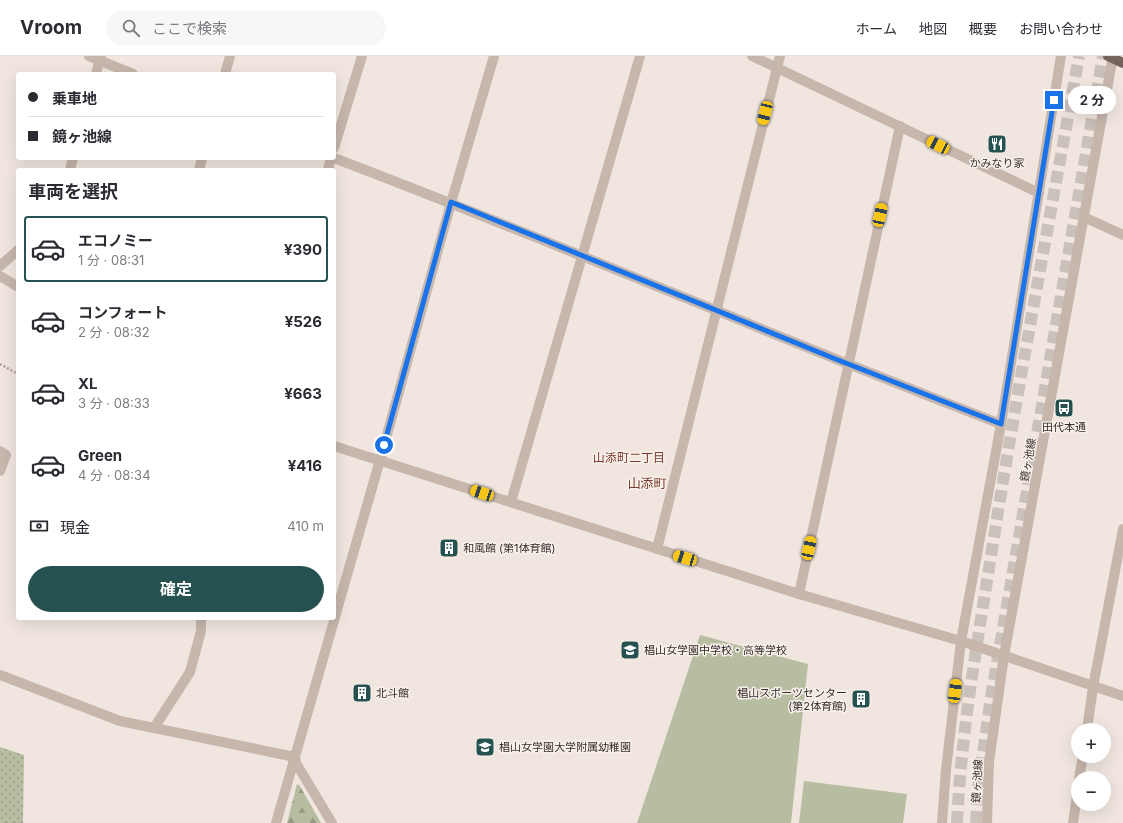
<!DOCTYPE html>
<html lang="ja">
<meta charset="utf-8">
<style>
:root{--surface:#fff;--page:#f7f7f7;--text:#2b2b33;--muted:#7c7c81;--line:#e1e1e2;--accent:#255251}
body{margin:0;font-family:Inter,"Noto Sans JP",sans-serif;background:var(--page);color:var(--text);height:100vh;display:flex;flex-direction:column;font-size:15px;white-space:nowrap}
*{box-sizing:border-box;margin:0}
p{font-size:13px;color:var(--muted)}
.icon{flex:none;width:22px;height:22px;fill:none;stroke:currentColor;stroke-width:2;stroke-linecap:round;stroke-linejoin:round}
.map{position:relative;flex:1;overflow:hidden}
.drawer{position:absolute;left:16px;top:112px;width:320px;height:452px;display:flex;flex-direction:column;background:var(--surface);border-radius:4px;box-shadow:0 4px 16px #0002}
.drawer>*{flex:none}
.guide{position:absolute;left:16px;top:16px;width:320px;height:88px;border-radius:4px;box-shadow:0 4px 16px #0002;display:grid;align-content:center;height:88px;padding:0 12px;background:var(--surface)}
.fabs{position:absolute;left:1071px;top:667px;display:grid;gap:8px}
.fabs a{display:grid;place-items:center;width:40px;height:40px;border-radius:50%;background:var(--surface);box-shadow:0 4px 16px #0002;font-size:20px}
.end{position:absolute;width:18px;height:18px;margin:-9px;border:5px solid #1a73e8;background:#fff;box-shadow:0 0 0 2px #fff}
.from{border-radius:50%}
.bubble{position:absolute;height:28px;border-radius:14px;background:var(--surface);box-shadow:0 4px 16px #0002;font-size:13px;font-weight:700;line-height:28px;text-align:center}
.car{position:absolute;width:12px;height:24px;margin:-12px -6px;border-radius:5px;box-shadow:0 0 3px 1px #0007;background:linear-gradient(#f5c518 24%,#345 0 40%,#f5c518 0 76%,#345 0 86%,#f5c518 0)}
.guide b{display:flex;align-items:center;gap:14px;height:38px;font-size:15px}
.guide b+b{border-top:1px solid var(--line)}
.guide i{width:10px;height:10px;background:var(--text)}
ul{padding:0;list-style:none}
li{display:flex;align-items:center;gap:12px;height:66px;margin:0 8px 6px;padding:0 4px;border:2px solid transparent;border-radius:4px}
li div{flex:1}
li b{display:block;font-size:15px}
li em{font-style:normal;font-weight:700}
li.selected{border-color:var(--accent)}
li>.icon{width:36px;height:36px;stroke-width:1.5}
h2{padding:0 12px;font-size:18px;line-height:48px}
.pay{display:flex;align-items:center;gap:10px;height:44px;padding:0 12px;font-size:15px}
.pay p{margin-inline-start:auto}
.primary-button{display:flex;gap:8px;margin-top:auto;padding:8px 12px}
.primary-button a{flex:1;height:46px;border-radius:24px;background:var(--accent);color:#fff;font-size:16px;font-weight:700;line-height:46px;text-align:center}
header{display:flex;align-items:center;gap:24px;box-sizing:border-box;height:56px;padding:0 20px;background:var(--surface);border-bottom:1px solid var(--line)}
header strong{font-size:19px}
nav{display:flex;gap:22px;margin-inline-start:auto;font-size:14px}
.search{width:280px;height:36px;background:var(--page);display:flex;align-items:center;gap:10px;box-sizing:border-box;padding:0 14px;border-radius:22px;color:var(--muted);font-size:15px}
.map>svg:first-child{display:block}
.green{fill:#b6bda0}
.forest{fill:url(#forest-firs)}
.park{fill:url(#park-dots)}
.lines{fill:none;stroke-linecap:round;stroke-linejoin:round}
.highway-tunnel{stroke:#cbc1bb;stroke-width:12;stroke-dasharray:12 6;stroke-linecap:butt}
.path{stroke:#b2a096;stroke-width:2.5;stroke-dasharray:2 2;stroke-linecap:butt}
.minor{stroke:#c6b6ac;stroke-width:10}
.major{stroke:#75635d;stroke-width:10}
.route{stroke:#1a73e8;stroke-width:5}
.labels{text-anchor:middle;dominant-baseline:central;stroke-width:3;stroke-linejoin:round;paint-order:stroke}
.poi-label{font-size:11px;fill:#352d2a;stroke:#f8f1eb;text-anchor:start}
.street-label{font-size:11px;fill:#352d2a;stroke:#f8f1eb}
.neighbourhood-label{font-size:12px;fill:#7a3a2d;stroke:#f8f1eb}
.quarter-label{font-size:13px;fill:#7a3a2d;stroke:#f8f1eb}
</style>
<header>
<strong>Vroom</strong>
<div class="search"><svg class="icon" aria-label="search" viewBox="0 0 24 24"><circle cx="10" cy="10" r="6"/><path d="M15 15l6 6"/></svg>ここで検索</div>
<nav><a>ホーム</a><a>地図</a><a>概要</a><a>お問い合わせ</a></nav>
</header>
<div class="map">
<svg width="1123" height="767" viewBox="0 0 1123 767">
<defs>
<pattern id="forest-firs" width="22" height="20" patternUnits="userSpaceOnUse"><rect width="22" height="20" fill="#b6bda0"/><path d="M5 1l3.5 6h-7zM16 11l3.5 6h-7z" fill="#959a83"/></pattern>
<pattern id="park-dots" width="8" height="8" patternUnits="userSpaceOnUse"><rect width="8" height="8" fill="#b6bda0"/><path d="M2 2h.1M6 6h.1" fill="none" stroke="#959a83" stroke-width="1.8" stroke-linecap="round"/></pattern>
</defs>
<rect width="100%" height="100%" fill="#f0e6df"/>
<g class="green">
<polygon points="700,579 808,608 791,767 637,767"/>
<polygon points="804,725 907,738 903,767 799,767"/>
</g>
<polygon class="forest" points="297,728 300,730 321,767 287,767"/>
<polygon class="park" points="0,691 24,699 23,767 0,767"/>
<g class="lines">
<g class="highway-tunnel">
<path d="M957 767C961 677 977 589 991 500 1017 333 1049 167 1079 0"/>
<polyline points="976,767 978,733 991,641 1103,0"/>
</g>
<polyline class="path" points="0,308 18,318"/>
<g class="minor">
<polyline points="89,0 133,18"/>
<polyline points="752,0 1039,137"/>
<polyline points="96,18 101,0"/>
<polyline points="225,18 230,0"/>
<polyline points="334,92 362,0"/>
<path d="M334 102C558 187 777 282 1001 368"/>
<polyline points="70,114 73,102"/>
<polyline points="199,114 202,102"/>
<polyline points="328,114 331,102"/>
<polyline points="1084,161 1123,179"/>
<polyline points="0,210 18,194"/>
<polyline points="0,220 18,231"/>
<polyline points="334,390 799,538 961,585 1123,640"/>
<polyline points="0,395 6,399 0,415"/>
<polyline points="511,446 640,0"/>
<polyline points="657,493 780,0"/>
<polyline points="799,538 900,70"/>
<polyline points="0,619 120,665 295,701 296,707 332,767"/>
<polyline points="154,672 190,616 201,575 201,562"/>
<polyline points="1087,674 1093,631 1123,473"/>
<polyline points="1079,722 1083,700"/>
<polyline points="276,767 380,404 451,147 494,0"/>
<polyline points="942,767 946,714 961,585 1001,368 1061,0"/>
<polyline points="987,767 989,706 1004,600 1113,0"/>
<polyline points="1073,767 1078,732"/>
</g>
<polyline class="major" points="1108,0 1123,7"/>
</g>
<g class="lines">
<polyline class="route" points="384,389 451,146 833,302 1001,368 1054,44"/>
</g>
<defs>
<symbol id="restaurant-square" viewBox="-11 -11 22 22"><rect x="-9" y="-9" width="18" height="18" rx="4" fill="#255251" stroke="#f8f1eb"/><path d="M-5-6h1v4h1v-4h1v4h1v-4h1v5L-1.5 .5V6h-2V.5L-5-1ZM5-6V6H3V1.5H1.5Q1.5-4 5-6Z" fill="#fff"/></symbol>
<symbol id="bus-square" viewBox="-11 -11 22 22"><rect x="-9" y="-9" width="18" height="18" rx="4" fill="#255251" stroke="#f8f1eb"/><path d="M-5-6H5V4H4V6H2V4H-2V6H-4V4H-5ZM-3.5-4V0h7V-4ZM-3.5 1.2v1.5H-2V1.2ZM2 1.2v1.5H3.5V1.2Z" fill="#fff"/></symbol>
<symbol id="building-square" viewBox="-11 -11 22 22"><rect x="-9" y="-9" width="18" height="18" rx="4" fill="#255251" stroke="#f8f1eb"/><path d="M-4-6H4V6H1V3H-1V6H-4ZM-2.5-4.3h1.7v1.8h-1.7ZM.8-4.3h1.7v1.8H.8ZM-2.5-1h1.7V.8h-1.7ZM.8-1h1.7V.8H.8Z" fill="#fff"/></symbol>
<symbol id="school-square" viewBox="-11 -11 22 22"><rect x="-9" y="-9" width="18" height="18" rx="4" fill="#255251" stroke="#f8f1eb"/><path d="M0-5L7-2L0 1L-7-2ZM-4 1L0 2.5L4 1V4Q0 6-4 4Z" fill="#fff"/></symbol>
</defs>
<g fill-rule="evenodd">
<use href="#restaurant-square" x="986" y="77" width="22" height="22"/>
<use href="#bus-square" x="1053" y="341" width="22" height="22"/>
<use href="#building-square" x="438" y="481" width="22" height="22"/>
<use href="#school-square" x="619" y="583" width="22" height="22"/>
<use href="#building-square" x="351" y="626" width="22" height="22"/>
<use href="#building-square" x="850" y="632" width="22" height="22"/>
<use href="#school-square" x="474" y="680" width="22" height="22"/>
</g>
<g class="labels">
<g class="poi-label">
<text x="997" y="107" text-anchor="middle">かみなり家</text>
<text x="1064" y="371" text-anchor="middle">田代本通</text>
<text x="463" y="492">和風館 (第1体育館)</text>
<text x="644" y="594">椙山女学園中学校・高等学校</text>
<text x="376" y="637">北斗館</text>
<text x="847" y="637" text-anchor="end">椙山スポーツセンター<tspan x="847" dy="13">(第2体育館)</tspan></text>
<text x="499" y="691">椙山女学園大学附属幼稚園</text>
</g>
<g class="street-label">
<text transform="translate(1028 404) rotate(-80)">鏡ヶ池線</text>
<text transform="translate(977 725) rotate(-87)">鏡ヶ池線</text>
</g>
<g class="neighbourhood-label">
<text x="629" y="401">山添町二丁目</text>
</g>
<g class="quarter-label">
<text x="647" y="427">山添町</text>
</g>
</g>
</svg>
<div class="fabs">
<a>+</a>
<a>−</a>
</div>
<i class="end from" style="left:384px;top:389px"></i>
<i class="end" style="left:1054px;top:44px"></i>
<div class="bubble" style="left:1068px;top:30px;width:48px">2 分</div>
<i class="car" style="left:765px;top:57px;rotate:194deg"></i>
<i class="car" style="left:938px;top:89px;rotate:296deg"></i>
<i class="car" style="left:880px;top:159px;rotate:12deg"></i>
<i class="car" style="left:482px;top:437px;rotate:288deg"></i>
<i class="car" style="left:809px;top:492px;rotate:12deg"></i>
<i class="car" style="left:685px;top:502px;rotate:287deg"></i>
<i class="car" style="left:955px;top:635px;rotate:7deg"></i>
<div class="guide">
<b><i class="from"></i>乗車地</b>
<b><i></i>鏡ヶ池線</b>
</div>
<section class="drawer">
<h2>車両を選択</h2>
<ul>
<li class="selected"><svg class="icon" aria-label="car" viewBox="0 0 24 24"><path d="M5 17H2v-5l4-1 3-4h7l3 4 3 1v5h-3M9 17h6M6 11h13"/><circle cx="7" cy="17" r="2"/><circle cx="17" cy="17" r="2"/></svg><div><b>エコノミー</b><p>1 分 · 08:31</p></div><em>¥390</em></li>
<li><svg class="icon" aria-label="car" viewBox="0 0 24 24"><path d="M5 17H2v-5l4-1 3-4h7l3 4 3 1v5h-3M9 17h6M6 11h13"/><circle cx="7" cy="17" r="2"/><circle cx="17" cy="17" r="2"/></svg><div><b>コンフォート</b><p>2 分 · 08:32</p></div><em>¥526</em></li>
<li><svg class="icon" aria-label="car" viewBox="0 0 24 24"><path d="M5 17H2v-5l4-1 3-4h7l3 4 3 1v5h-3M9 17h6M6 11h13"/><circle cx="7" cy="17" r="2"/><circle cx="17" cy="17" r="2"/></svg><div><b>XL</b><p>3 分 · 08:33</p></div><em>¥663</em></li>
<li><svg class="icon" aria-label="car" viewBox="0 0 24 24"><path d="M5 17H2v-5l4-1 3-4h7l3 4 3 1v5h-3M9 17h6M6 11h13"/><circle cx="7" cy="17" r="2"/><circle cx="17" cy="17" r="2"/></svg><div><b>Green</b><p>4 分 · 08:34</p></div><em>¥416</em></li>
</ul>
<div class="pay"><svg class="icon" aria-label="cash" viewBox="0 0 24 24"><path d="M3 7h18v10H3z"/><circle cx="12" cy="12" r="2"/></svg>現金<p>410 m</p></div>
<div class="primary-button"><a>確定</a></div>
</section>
</div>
